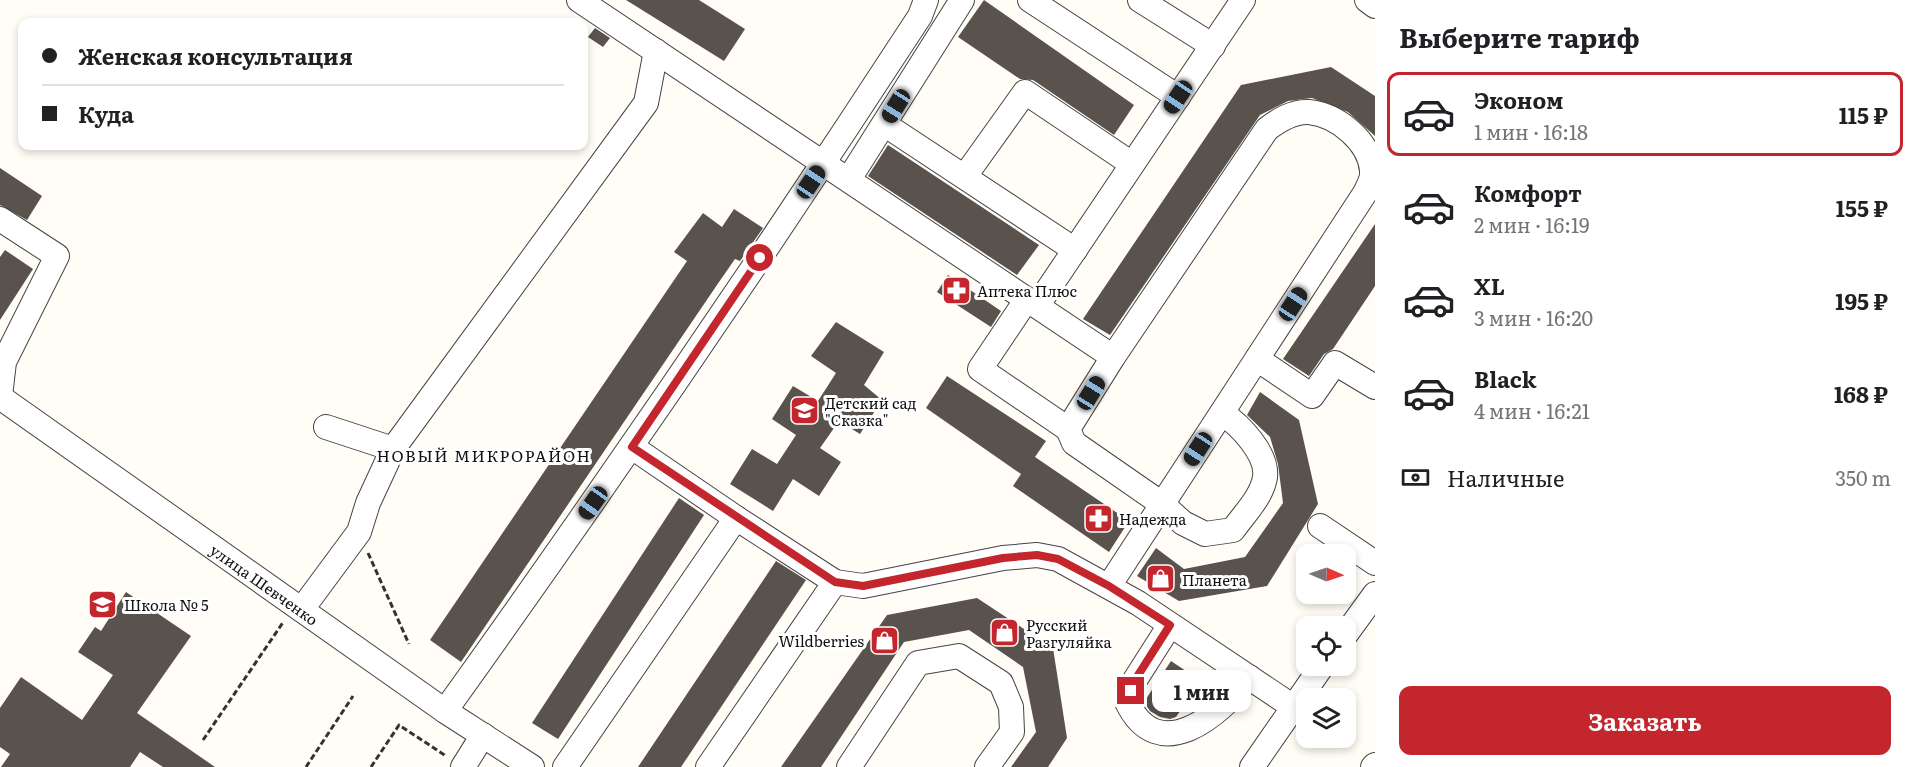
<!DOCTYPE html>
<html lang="ru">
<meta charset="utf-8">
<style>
:root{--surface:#fff;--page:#f2f2f2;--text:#202124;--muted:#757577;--line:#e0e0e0;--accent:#c4262e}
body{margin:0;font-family:Literata,serif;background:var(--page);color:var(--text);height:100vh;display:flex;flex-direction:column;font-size:22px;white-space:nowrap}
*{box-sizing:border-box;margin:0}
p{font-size:20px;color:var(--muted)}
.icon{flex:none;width:33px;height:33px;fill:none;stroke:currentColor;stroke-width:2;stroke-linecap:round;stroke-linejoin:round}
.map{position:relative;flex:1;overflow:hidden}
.sheet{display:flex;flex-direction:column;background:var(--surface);width:540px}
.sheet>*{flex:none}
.top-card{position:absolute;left:18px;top:18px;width:570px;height:132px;border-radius:12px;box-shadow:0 3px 9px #0003;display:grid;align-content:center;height:132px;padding:0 24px;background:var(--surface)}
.needle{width:39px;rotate:92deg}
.fabs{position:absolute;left:1296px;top:544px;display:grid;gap:12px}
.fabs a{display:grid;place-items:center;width:60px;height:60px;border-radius:12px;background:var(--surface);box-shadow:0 3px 9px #0003;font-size:30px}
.end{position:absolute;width:27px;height:27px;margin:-14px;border:8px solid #c4262e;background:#fff;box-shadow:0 0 0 3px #fff}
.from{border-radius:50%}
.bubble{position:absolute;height:42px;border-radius:12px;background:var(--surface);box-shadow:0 3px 9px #0003;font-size:20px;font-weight:700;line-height:42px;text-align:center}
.car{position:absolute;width:18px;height:36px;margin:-18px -9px;border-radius:8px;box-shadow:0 0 4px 2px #0007;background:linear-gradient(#222 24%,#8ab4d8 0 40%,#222 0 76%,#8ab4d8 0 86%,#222 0)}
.top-card b{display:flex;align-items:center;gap:21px;height:57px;font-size:22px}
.top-card b+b{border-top:2px solid var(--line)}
.top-card i{width:15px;height:15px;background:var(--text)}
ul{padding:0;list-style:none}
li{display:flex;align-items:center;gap:18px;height:84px;margin:0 12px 9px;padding:0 12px;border:3px solid transparent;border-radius:12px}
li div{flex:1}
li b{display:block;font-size:22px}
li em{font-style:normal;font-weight:700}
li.selected{border-color:var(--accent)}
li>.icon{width:54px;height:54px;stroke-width:1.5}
h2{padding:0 24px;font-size:27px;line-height:72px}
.pay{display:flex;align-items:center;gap:15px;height:66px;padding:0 24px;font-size:22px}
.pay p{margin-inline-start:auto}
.button{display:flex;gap:12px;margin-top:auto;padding:12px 24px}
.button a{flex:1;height:69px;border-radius:12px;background:var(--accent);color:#fff;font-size:24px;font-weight:700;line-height:69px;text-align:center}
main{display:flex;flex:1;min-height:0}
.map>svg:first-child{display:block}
.building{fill:#5a524d}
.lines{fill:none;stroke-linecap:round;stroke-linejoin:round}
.minor-casing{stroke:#444;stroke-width:26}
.path{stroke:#333;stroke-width:3;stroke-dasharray:6 3;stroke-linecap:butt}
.minor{stroke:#fff;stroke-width:24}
.route{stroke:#c4262e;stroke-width:8}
.labels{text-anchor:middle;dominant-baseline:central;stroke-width:6;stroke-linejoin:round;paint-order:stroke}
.poi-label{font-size:15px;fill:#111;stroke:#fff;text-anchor:start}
.street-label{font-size:15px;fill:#111;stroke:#fff}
.neighbourhood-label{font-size:16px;letter-spacing:1.5px;fill:#111;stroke:#fff}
</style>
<main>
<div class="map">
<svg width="1375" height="767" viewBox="0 0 1375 767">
<rect width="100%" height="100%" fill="#fffdf5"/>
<g class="building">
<polygon points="626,0 699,0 745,29 724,61"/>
<polygon points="984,0 1134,105 1114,135 1033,80 1020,79 958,37"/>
<polygon points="595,28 610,38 603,47 588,37"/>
<polygon points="1331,67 1375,96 1375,136 1348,112 1312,98 1288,101 1260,115 1110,335 1083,319 1241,85"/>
<polygon points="888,145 1039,245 1017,275 868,176"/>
<polygon points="0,168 42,196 27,220 0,205"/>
<polygon points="734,209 763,228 740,261 735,259 719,282 461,662 430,640 687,261 674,252 703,213 722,227"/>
<polygon points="1375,224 1375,286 1333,349 1324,354 1309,376 1283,359"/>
<polygon points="5,250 33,269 0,320 0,257"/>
<polygon points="948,275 1001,311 991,327 937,292"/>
<polygon points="836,322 884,352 864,385 882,400 860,434 839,421 820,448 841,462 819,496 793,479 773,511 730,484 752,449 777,464 796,435 772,419 793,386 818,401 836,373 811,356"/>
<polygon points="947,376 1046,441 1035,457 1129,521 1109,552 1013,486 1021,474 926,408"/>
<polygon points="1260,392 1299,420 1318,504 1267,586 1179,601 1137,576 1156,548 1184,569 1245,557 1283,503 1278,464 1270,437 1247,415"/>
<polygon points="679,498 704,515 558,739 532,723"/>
<polygon points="776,561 806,580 681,767 638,767"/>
<polygon points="126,592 191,636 137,713 215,767 163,767 140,752 130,767 1,767 10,754 0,747 0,708 21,677 82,720 113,675 78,652 95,627 101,631"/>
<polygon points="977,598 1053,648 1067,738 1048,767 1011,767 1036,732 1023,667 969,630 904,642 821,767 781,767 887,615"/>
<polygon points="1171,661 1201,681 1176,717 1170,719 1160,717 1150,711 1144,702"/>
</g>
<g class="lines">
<defs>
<g id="minor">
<polyline points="579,0 1113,357"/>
<polyline points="1030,0 1178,97"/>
<polyline points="1140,0 1213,46"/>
<polyline points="1367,0 1375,6"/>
<polyline points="884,124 1075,250"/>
<polyline points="965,176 1025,92 1132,164"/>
<polyline points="849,179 962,0"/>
<polyline points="0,219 57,256 4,362 0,396"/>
<polyline points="1027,299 980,369 1068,429"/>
<polyline points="1037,306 1243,0"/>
<polyline points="1257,359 1312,396 1335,363 1375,387"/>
<path id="s1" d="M0 397 445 711 532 767"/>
<polyline points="326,427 393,449"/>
<polyline points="736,518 835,582"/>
<polyline points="1320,526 1375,563"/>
<path d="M1109 586C1194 455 1280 324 1365 193 1368 187 1373 178 1372 171 1370 142 1338 115 1309 112 1293 111 1279 120 1267 129L1113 357 1068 429 1074 443 1162 504 1183 523 1205 534 1233 530C1244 514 1262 497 1265 477 1268 454 1240 425 1222 413"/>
<polyline points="302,609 359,532 368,503 393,449 646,103 656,51"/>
<path d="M1170 625 1135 680 1127 702C1158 767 1219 717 1249 677"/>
<polyline points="1346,634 1375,594"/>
<path d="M445 711C609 482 767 251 920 16L926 0"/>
<polyline points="463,767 483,735"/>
<polyline points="565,767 736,518 632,447"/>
<polyline points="708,767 835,582 863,586 1003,558 1037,555 1058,559 1138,603 1295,708"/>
<polyline points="849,767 918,663 959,656 1001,683 1011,707 1012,732 987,767"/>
<polyline points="1252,767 1322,666"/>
<polyline points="1373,767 1375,765"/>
</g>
</defs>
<use href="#minor" class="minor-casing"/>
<g class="path">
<polyline points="368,553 409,644"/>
<polyline points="203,740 284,621"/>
<polyline points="306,767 353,696"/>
<polyline points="371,767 399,725 446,756"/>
</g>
<use href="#minor" class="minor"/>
</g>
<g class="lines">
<polyline class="route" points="760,258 632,447 835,582 863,586 1003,558 1037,555 1058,559 1109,586 1170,625 1135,680 1131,691"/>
</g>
<defs>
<symbol id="pharmacy-square" viewBox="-11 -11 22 22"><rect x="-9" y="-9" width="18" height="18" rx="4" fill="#c4262e" stroke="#fff"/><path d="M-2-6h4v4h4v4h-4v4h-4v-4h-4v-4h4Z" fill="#fff"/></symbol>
<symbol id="school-square" viewBox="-11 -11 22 22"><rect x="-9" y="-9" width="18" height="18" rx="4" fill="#c4262e" stroke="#fff"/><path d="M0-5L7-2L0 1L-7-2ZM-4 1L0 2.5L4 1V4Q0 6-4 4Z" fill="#fff"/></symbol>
<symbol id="shop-square" viewBox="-11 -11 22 22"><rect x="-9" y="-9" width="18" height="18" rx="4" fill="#c4262e" stroke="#fff"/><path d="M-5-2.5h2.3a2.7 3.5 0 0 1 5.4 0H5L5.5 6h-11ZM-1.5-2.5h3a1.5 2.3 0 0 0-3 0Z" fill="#fff"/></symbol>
</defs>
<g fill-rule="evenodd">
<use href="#pharmacy-square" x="940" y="274" width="33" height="33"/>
<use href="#school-square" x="788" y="394" width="33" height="33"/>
<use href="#pharmacy-square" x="1082" y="502" width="33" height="33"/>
<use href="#shop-square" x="1144" y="562" width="33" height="33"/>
<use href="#school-square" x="86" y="588" width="33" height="33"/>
<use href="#shop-square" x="988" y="616" width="33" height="33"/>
<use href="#shop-square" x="868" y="624" width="33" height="33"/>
</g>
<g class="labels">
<g class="poi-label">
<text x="977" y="290">Аптека Плюс</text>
<text x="825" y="402">Детский сад<tspan x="825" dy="17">"Сказка"</tspan></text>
<text x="1119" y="518">Надежда</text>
<text x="1182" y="579">Планета</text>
<text x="124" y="604">Школа № 5</text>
<text x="1026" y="624">Русский<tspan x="1026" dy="17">Разгуляйка</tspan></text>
<text x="864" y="640" text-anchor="end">Wildberries</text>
</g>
<g class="street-label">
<text stroke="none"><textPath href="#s1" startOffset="324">улица Шевченко</textPath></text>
</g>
<g class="neighbourhood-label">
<text x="484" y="455">НОВЫЙ МИКРОРАЙОН</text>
</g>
</g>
</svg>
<div class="fabs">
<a><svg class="needle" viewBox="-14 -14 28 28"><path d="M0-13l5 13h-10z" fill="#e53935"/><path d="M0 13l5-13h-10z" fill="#757577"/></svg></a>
<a><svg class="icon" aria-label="locate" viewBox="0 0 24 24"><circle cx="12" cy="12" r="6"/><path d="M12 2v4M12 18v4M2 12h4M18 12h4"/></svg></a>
<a><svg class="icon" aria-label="layers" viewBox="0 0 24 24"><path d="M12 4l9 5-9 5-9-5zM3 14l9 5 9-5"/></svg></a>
</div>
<i class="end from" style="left:760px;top:258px"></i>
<i class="end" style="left:1131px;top:691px"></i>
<div class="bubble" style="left:1152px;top:670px;width:99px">1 мин</div>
<i class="car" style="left:1178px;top:97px;rotate:214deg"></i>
<i class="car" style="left:896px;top:106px;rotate:212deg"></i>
<i class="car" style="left:811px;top:182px;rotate:34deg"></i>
<i class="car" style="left:1293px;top:304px;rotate:33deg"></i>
<i class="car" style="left:1091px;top:393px;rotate:32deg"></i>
<i class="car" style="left:1198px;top:449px;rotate:213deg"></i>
<i class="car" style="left:593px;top:503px;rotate:215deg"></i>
<div class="top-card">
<b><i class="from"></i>Женская консультация</b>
<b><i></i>Куда</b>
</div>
</div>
<section class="sheet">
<h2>Выберите тариф</h2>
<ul>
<li class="selected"><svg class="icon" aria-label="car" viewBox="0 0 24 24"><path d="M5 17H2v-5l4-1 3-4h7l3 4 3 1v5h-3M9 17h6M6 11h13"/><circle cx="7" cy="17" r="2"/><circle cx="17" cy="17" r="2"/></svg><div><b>Эконом</b><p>1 мин · 16:18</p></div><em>115 ₽</em></li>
<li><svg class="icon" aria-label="car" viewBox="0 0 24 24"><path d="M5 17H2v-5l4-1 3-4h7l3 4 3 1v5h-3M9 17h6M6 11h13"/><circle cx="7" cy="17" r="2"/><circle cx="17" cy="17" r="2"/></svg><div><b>Комфорт</b><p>2 мин · 16:19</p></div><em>155 ₽</em></li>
<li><svg class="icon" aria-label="car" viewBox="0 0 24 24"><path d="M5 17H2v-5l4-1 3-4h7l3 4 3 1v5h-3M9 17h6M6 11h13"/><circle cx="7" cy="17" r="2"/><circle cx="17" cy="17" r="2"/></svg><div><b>XL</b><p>3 мин · 16:20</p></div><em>195 ₽</em></li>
<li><svg class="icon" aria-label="car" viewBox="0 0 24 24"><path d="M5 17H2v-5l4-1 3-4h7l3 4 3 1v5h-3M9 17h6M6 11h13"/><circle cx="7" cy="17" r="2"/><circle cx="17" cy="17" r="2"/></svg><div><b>Black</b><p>4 мин · 16:21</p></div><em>168 ₽</em></li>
</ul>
<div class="pay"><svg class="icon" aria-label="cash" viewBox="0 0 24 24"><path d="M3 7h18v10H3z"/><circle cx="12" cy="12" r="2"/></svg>Наличные<p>350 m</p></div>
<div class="button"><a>Заказать</a></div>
</section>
</main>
